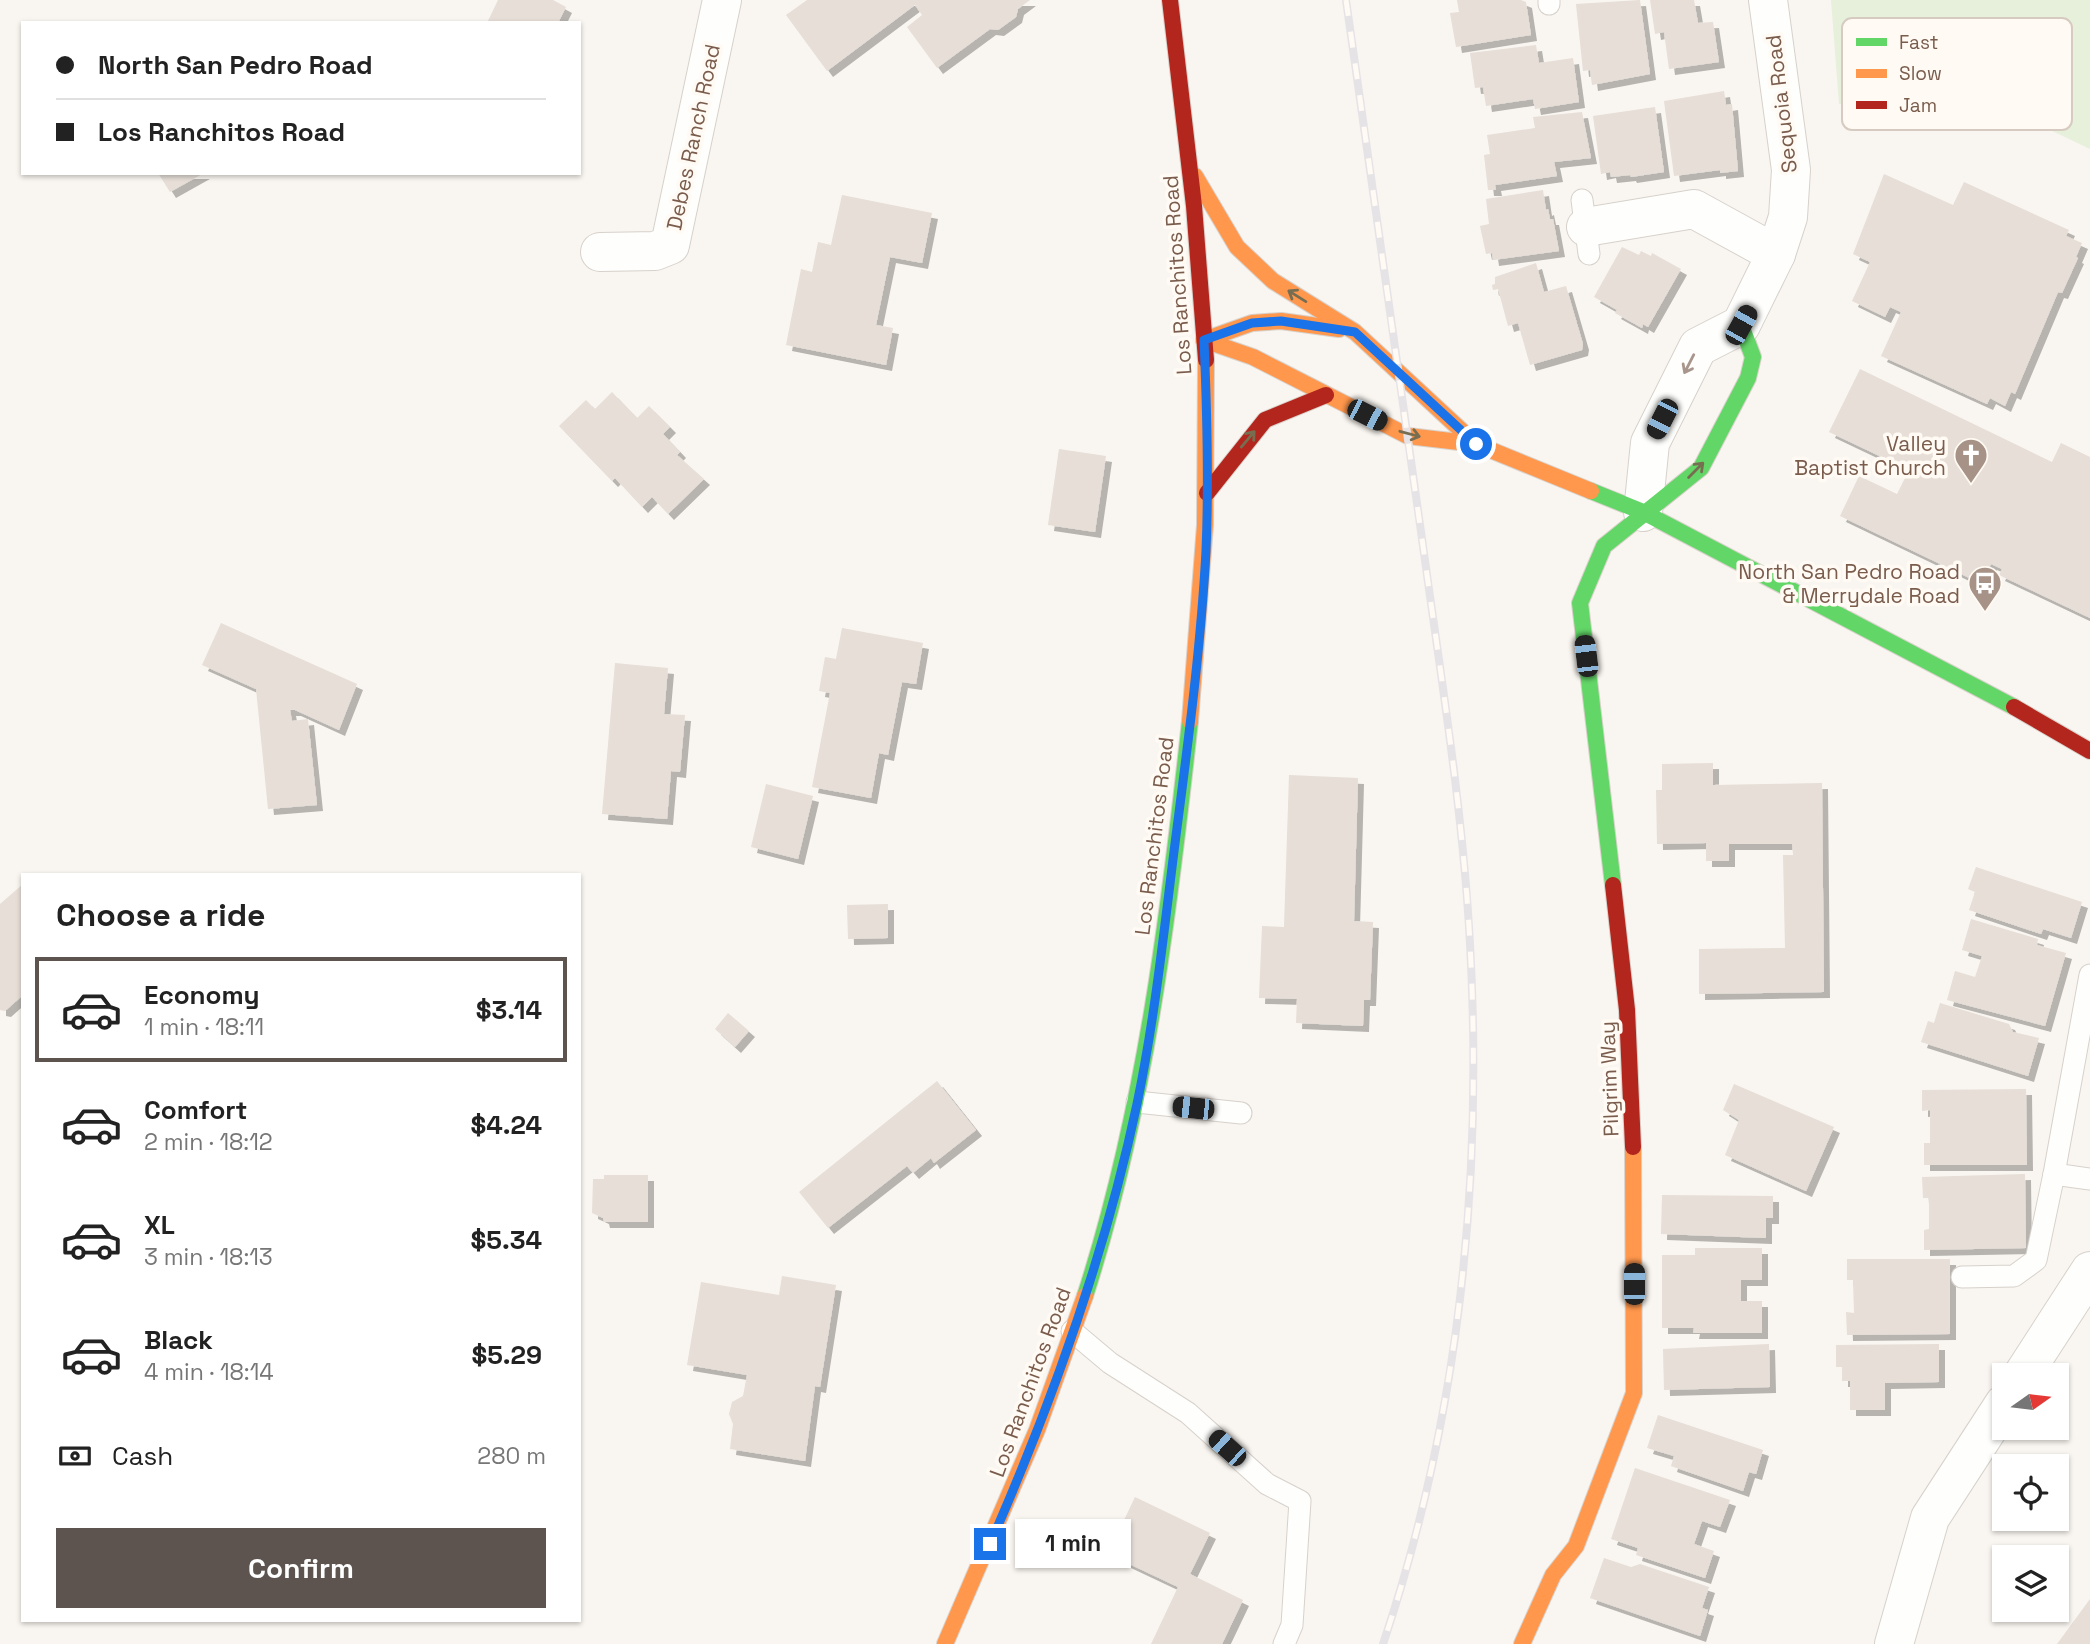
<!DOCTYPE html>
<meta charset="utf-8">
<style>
:root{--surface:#fff;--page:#f2f2f2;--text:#222;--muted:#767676;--line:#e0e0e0;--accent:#5d544f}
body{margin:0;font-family:"Space Grotesk",sans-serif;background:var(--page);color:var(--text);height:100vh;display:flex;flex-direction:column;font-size:26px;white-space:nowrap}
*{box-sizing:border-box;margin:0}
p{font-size:23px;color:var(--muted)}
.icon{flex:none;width:38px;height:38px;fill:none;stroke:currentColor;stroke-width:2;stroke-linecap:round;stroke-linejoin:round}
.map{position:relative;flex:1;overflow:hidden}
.side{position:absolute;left:21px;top:873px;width:560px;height:749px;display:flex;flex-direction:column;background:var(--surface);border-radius:0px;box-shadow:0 2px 5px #0004}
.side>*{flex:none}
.top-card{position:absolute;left:21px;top:21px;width:560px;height:154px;border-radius:0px;box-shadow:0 2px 5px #0004;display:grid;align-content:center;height:154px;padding:0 35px;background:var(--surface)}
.needle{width:46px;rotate:76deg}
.buttons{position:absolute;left:1992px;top:1363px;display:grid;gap:14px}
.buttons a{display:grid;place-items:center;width:77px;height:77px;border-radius:0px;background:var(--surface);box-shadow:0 2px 5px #0004;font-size:35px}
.end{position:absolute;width:32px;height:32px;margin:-16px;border:9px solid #1a73e8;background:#fff;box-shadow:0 0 0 4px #fff}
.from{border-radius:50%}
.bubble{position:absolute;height:49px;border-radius:0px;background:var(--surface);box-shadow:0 2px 5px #0004;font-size:23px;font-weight:600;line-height:49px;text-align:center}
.car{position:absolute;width:21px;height:42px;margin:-21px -10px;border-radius:9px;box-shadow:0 0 5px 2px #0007;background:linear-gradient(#222 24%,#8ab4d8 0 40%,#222 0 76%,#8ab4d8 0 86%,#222 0)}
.top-card b{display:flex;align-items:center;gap:24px;height:66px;font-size:26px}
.top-card b+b{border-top:2px solid var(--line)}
.top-card i{width:18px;height:18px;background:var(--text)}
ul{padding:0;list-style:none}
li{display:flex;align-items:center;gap:21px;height:105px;margin:0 14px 10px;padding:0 21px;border:4px solid transparent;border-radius:0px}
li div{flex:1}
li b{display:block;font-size:26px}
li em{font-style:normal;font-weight:600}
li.selected{border-color:var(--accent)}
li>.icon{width:63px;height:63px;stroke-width:1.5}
h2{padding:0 35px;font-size:32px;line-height:84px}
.pay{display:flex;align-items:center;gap:18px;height:77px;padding:0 35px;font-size:26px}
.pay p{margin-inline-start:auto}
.action{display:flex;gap:14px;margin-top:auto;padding:14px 35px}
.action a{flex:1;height:80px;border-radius:0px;background:var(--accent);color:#fff;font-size:28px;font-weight:600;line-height:80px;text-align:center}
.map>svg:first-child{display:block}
.green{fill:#e7f0db}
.building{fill:#e6ded7;filter:url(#shadow)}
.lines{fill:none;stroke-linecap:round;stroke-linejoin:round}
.lane-casing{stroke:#d7d1cb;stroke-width:23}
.street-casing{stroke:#d7d1cb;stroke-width:40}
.fast-casing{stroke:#d9d2cb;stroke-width:18}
.slow-casing{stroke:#d9d2cb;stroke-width:18}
.jam-casing{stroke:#d9d2cb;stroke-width:18}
.lane{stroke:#fefefd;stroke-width:21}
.street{stroke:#fefefd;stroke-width:38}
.fast{stroke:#63d668;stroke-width:16}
.slow{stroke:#ff974d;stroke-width:16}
.jam{stroke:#b3261e;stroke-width:16}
.rail-casing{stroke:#e6e3e7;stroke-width:8}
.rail{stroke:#fffaf3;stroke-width:5;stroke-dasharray:16;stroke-linecap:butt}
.oneway{stroke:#776e51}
.oneway2{stroke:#a8958b}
.route{stroke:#1a73e8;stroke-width:9}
.labels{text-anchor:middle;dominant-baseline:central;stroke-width:7;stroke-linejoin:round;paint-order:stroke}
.street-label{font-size:21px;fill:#7a5c4d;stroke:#fffaf3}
.poi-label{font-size:21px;fill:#7a5c4d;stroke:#fffaf3;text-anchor:end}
.key{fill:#fffaf3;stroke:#d7cbc1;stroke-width:2}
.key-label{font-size:19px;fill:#7a5c4d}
</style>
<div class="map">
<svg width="2090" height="1644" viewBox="0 0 2090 1644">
<defs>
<filter id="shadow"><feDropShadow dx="6" dy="6" stdDeviation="0" flood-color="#0004"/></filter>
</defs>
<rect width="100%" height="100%" fill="#f9f5f0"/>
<polygon class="green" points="1831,0 2090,0 2090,149 1981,97 1839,104"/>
<g class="building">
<polygon points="498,0 553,0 566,7 558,23 487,23"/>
<polygon points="807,0 1030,0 1018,9 1016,17 998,30 990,29 937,68 907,27 922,15 915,5 827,71 786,15"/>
<polygon points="1457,0 1521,0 1526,2 1531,35 1456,47 1450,13 1459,12"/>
<polygon points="1640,0 1650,74 1592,85 1590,70 1583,71 1576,4"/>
<polygon points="1650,0 1694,0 1698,23 1713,22 1719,62 1669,69 1664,32 1655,34"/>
<polygon points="1536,45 1539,63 1573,58 1579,102 1535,109 1533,99 1486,106 1483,87 1475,88 1470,53"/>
<polygon points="1724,91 1726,105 1732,104 1738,171 1720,173 1720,170 1674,176 1664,101"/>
<polygon points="1655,107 1664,172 1631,177 1630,175 1611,177 1610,172 1601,174 1593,116"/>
<polygon points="1582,112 1591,158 1554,162 1557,176 1495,185 1496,190 1488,190 1484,155 1490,154 1487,135 1535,128 1533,117"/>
<polygon points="158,173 204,173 170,192"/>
<polygon points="1884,174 1953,205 1964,182 2069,230 2066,236 2082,243 2076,257 2078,258 2062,293 2058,292 2015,394 2011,392 2005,406 1990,398 1987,404 1881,356 1901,312 1890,307 1885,317 1852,301 1870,262 1853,254"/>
<polygon points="1543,190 1546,210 1548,209 1550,219 1553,219 1559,251 1493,260 1492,253 1486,254 1480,226 1489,224 1486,199"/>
<polygon points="842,195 932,213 922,263 890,257 876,325 893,328 886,365 786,345 801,269 812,272 818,242 831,245"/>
<polygon points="1622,247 1639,255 1641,251 1651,256 1652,253 1681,269 1648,327 1643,324 1642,328 1615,313 1617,310 1594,297"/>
<polygon points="1536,263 1544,292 1566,286 1583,344 1582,350 1530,365 1518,323 1508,326 1498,289 1493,290 1492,285 1495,284 1495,277"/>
<polygon points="1860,369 2052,462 2061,443 2090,457 2090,618 1999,575 2002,569 1991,564 1982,584 1840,516 1859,476 1897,494 1909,470 1829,432"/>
<polygon points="612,392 637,418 649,406 670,427 663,434 680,452 677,455 704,479 668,514 652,497 642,507 615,478 612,481 559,426 586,400 595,409"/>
<polygon points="1059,449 1106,456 1095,532 1048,525"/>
<polygon points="221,623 357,684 339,730 295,710 290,710 292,721 308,719 317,805 268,809 256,689 202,665"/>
<polygon points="842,628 923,643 916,684 902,682 888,755 879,753 871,798 812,787 830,693 819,691 825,657 836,659"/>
<polygon points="615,663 668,668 664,714 685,715 680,772 671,771 667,819 602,814"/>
<polygon points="1713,763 1713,785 1822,783 1824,992 1699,994 1699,949 1785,948 1783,855 1793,855 1792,844 1729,844 1729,861 1706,861 1706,843 1657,844 1656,790 1662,790 1662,764"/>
<polygon points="1289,775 1358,778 1354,921 1373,922 1370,1000 1364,1000 1363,1026 1296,1023 1297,999 1259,998 1262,926 1284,927"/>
<polygon points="766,784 813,796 798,859 751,847"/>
<polygon points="1976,867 2082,902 2071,938 2043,929 2041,934 1969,910 1975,892 1968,889"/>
<polygon points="23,884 23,995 5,1011 0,1010 0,904"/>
<polygon points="888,904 888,938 848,939 847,905"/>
<polygon points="1971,919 2038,939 2037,945 2066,953 2045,1026 1947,1000 1955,971 1975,977 1982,956 1962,950"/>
<polygon points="1940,1003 2009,1024 2013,1032 2039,1038 2028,1076 1921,1042 1928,1021 1934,1023"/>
<polygon points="728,1013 749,1031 735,1047 715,1029"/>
<polygon points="937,1081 976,1130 934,1163 931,1158 913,1173 907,1166 828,1228 799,1192"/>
<polygon points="1734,1084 1834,1127 1806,1191 1725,1155 1739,1120 1723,1110"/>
<polygon points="2026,1089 2027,1165 1924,1165 1924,1143 1930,1143 1930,1110 1922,1111 1922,1090"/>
<polygon points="2025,1174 2026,1248 1924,1250 1924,1230 1929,1229 1929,1198 1923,1198 1922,1177"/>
<polygon points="604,1175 648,1175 648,1222 604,1222 603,1218 592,1213 593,1179 604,1179"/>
<polygon points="1662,1195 1773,1196 1773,1218 1766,1218 1766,1238 1661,1234"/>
<polygon points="1695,1248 1762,1248 1762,1280 1741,1280 1741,1301 1762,1301 1762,1333 1693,1333 1694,1328 1662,1328 1662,1255 1695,1255"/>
<polygon points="1847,1259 1950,1259 1950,1334 1847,1335 1846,1312 1854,1313 1853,1280 1847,1280"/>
<polygon points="782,1276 836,1285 820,1387 815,1386 805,1461 730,1449 733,1424 729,1414 732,1402 743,1396 747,1375 687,1365 701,1282 779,1295"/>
<polygon points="1769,1344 1770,1387 1664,1390 1663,1349"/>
<polygon points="1939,1344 1939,1382 1885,1383 1885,1410 1850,1410 1850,1381 1842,1381 1842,1367 1836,1367 1836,1345"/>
<polygon points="1658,1415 1763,1450 1756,1474 1749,1472 1743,1491 1671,1466 1674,1456 1647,1448"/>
<polygon points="1635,1468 1730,1500 1720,1527 1702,1521 1694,1544 1714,1551 1705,1578 1636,1555 1638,1548 1611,1539"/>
<polygon points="1135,1497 1210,1533 1190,1574 1243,1600 1222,1644 1151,1644 1178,1587 1108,1554"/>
<polygon points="1604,1558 1631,1567 1640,1564 1709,1587 1702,1608 1708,1610 1700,1636 1590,1598"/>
<polygon points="2090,1599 2090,1644 2057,1644"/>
</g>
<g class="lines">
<defs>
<g id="lane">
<polyline points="1549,0 1549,4"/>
<polyline points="1582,200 1589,254"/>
<polyline points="1137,1102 1241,1113"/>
<polyline points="2054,1174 2090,975"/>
<polyline points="1962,1277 2014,1276 2036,1260 2054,1174 2090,1179"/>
<polyline points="1072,1331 1110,1363 1188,1413 1267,1484 1300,1501 1292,1625 1284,1644"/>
</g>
<g id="street">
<polyline points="1586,227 1694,209 1776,254"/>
<polyline points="600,252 655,251 670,245 722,0"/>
<polyline points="1643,512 1650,443 1698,347 1741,325 1776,254 1788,217 1791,170 1768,0"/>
<polyline points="2022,1376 2090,1271"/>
<polyline points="1894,1644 1930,1518 2004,1404"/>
</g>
<g id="fast">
<polyline points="1591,491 1643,512 2014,707"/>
<polyline points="1613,885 1580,603 1604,546 1701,468 1748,378 1753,357 1741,325"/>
<path d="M1085 1296C1145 1110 1169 914 1190 721"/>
</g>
<g id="slow">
<polyline points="1195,176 1237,247 1273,281 1355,332 1476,444"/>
<polyline points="1204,340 1253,357 1408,436 1476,444 1591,491"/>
<polyline points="1204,340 1252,323 1281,321 1339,329"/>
<polyline points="1190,721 1205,525 1206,360"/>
<polyline points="945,1644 1037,1430 1085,1296"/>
<polyline points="1522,1644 1553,1575 1576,1546 1634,1393 1633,1147"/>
</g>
<g id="jam">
<polyline points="1170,0 1194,206 1206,360"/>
<polyline points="1207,493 1265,420 1326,395"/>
<polyline points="2014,707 2090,751"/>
<polyline points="1613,885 1627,1010 1633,1147"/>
</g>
</defs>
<use href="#lane" class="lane-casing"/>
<use href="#street" class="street-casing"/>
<use href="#fast" class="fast-casing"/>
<use href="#slow" class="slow-casing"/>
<use href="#jam" class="jam-casing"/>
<use href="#lane" class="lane"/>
<use href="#street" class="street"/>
<use href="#fast" class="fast"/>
<use href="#slow" class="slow"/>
<use href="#jam" class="jam"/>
<defs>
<path id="rail" d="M1346 0C1372 182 1397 364 1423 546 1441 678 1463 811 1470 944 1483 1180 1459 1419 1383 1644"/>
</defs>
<use href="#rail" class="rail-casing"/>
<use href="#rail" class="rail"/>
</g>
<defs><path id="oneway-shaft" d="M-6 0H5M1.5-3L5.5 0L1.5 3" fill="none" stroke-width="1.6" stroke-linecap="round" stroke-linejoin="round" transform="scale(1.75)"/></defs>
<g class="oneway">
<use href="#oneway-shaft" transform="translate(1297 296) rotate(-148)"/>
<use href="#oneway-shaft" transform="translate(1410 434) rotate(15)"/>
<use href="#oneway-shaft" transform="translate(1248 439) rotate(-50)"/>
<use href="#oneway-shaft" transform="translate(1696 470) rotate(-45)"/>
</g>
<use class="oneway2" href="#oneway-shaft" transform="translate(1689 364) rotate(117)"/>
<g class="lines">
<path class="route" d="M990 1544C1052 1403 1105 1255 1137 1104 1156 1013 1165 920 1177 828 1189 736 1201 643 1206 551 1209 481 1207 410 1204 340L1252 323 1281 321 1355 332 1476 444"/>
</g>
<defs>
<symbol id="church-pin" viewBox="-11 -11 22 30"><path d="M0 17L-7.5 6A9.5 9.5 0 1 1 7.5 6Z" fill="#a69286" stroke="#fffaf3"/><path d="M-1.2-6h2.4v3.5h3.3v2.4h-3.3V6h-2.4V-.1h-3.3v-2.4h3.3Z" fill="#fff"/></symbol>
<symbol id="bus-pin" viewBox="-11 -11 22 30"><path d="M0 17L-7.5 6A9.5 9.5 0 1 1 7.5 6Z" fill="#a69286" stroke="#fffaf3"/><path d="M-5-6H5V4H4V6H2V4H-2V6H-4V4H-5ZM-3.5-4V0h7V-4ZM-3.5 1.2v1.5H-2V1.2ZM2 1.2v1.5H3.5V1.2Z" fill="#fff"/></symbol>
</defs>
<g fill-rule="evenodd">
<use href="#church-pin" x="1952" y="436" width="38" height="52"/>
<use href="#bus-pin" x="1966" y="564" width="38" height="52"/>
</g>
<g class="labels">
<g class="street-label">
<text transform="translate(1781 104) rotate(-97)">Sequoia Road</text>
<text transform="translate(693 137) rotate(-78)">Debes Ranch Road</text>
<text transform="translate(1177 275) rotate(-94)">Los Ranchitos Road</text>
<text transform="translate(1154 836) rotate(-83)">Los Ranchitos Road</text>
<text transform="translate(1609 1079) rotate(-92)">Pilgrim Way</text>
<text transform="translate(1030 1382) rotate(-70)">Los Ranchitos Road</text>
</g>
<g class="poi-label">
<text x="1946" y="443">Valley<tspan x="1946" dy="24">Baptist Church</tspan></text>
<text x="1960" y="571">North San Pedro Road<tspan x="1960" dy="24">&amp; Merrydale Road</tspan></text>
</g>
</g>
<rect x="1842" y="18" width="230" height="112" rx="10" class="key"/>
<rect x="1856" y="38" width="31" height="8" fill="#63d668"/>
<rect x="1856" y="69" width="31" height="9" fill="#ff974d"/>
<rect x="1856" y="101" width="31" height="8" fill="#b3261e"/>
<g class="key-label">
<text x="1899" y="49">Fast</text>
<text x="1899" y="80">Slow</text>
<text x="1899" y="112">Jam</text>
</g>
</svg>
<div class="buttons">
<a><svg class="needle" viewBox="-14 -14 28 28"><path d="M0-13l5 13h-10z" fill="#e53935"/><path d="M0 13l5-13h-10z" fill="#767676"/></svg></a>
<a><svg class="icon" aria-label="locate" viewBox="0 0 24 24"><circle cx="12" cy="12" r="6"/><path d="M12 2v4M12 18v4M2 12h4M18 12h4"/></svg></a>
<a><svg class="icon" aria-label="layers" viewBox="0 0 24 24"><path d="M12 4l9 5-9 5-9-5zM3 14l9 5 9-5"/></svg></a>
</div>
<i class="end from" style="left:1476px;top:444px"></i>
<i class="end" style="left:990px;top:1544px"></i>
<div class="bubble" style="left:1015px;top:1519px;width:116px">1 min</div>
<i class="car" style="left:1741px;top:325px;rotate:29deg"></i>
<i class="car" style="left:1367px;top:415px;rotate:117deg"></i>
<i class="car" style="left:1662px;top:419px;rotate:207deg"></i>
<i class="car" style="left:1586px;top:656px;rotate:353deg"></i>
<i class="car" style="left:1193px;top:1108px;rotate:276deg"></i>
<i class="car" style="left:1634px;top:1284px;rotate:0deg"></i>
<i class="car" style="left:1227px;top:1448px;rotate:312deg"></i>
<div class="top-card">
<b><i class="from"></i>North San Pedro Road</b>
<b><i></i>Los Ranchitos Road</b>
</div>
<section class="side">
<h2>Choose a ride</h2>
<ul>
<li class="selected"><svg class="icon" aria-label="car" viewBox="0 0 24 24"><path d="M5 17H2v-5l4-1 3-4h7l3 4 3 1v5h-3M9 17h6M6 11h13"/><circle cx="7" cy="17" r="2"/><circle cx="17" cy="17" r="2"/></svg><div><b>Economy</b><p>1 min · 18:11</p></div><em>$3.14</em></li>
<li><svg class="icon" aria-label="car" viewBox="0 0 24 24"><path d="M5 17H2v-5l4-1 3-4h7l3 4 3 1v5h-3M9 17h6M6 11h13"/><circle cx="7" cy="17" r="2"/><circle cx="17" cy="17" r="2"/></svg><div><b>Comfort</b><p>2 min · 18:12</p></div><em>$4.24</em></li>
<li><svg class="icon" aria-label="car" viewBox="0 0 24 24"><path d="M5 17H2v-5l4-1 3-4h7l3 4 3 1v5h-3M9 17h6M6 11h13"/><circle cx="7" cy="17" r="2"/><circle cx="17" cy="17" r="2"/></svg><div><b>XL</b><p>3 min · 18:13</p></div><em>$5.34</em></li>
<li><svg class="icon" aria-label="car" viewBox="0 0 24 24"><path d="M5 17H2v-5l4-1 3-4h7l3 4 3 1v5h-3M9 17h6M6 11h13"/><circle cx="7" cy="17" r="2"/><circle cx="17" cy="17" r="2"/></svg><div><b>Black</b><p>4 min · 18:14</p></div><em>$5.29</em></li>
</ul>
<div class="pay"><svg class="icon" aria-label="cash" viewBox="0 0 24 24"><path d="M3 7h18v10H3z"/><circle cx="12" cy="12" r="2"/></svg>Cash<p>280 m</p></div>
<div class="action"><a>Confirm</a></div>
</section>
</div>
